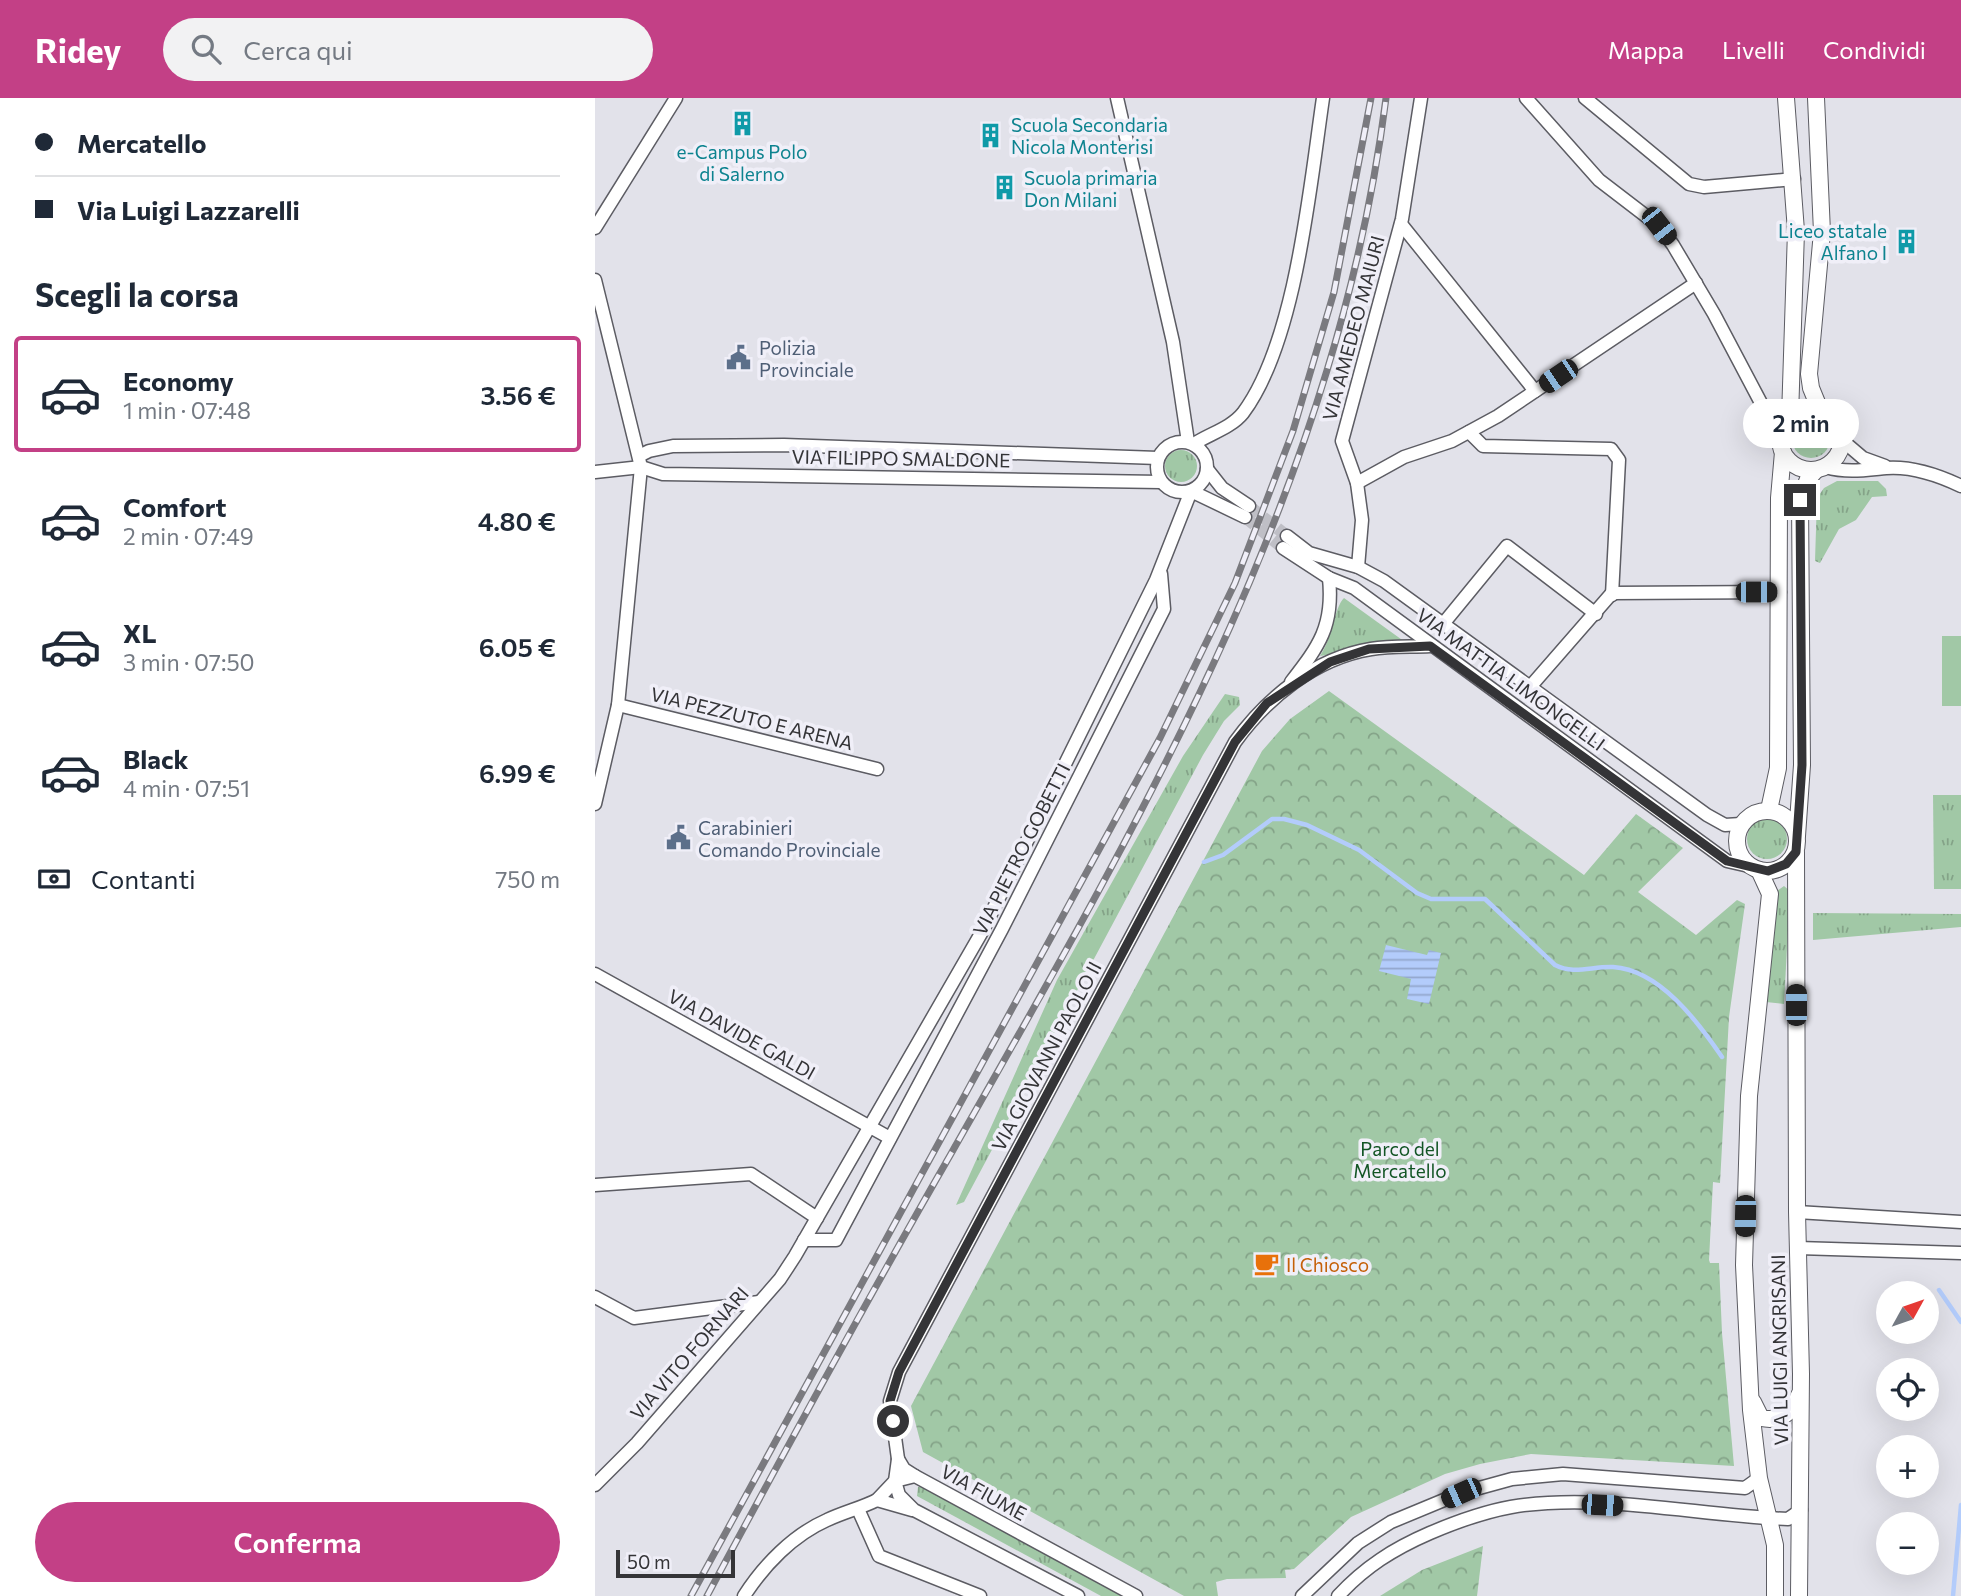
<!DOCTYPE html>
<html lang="it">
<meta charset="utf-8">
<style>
:root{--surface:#fff;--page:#f2f2f3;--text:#1f2937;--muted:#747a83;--line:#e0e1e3;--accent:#c34086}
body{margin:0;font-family:Commissioner,sans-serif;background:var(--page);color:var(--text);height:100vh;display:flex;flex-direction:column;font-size:26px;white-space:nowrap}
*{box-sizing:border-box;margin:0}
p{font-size:23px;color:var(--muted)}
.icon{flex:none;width:38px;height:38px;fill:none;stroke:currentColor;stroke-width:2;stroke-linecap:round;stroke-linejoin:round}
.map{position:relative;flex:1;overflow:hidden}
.side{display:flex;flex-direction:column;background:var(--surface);width:595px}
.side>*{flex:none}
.banner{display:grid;align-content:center;height:154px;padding:0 35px;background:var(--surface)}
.needle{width:46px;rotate:50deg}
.tools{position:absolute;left:1281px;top:1183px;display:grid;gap:14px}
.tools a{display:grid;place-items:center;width:63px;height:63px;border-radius:50%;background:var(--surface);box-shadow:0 7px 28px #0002;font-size:35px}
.scale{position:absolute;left:21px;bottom:18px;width:119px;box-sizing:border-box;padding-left:7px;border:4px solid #343437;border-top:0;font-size:19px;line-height:24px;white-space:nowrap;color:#343437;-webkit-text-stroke:5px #f0eff8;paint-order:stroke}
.end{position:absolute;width:32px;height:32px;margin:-16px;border:9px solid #343437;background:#fff;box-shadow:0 0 0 4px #fff}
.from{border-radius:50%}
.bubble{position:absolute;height:49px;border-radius:24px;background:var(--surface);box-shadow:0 7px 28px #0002;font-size:23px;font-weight:600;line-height:49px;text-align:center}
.car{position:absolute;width:21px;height:42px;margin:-21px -10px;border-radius:9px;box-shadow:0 0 5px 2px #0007;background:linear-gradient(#222 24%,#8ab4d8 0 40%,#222 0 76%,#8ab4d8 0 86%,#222 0)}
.banner b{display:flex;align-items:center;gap:24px;height:66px;font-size:26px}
.banner b+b{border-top:2px solid var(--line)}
.banner i{width:18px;height:18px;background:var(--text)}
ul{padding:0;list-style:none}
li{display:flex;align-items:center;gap:21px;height:116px;margin:0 14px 10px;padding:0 21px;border:4px solid transparent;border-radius:7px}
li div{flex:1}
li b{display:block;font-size:26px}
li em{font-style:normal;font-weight:600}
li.on{border-color:var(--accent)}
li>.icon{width:63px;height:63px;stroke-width:1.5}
h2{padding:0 35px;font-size:32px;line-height:84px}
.pay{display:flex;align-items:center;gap:18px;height:77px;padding:0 35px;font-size:26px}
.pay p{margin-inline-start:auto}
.primary-button{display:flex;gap:14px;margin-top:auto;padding:14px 35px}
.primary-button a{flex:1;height:80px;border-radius:42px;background:var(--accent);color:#fff;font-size:28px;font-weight:600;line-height:80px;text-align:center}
header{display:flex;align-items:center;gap:42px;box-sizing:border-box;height:98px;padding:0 35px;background:var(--accent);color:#fff}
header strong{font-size:33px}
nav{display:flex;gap:38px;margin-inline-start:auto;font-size:24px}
.search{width:490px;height:63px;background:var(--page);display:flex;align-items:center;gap:18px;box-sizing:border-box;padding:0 24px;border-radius:38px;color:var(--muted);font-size:26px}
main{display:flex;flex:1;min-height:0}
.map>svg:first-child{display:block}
.grass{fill:url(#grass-tufts)}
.park{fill:url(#park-crowns)}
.garden{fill:#a1c8a6}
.water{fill:url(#water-rules)}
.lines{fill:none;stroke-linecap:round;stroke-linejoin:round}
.stream{stroke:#b3ccfb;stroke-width:4.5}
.minor-tunnel{stroke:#bfbfc6;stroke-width:12;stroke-dasharray:12 6;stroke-linecap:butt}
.minor-casing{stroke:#5c5c63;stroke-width:15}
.tertiary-casing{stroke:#5c5c63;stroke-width:18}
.minor{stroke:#fff;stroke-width:12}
.tertiary{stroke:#fff;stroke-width:16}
.rail-casing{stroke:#7a7a7f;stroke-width:7}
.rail{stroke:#f0eff8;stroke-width:4.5;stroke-dasharray:13;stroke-linecap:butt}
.route{stroke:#343437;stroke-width:9}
.labels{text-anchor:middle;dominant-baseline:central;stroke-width:7;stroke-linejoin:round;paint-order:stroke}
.culture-label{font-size:19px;fill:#0d838f;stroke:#f0eff8;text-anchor:start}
.street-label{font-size:19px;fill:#343437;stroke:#f0eff8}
.service-label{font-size:19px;fill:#4e5e75;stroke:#f0eff8;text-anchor:start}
.park-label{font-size:19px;fill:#125525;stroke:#f0eff8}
.food-label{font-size:19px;fill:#c56008;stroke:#f0eff8;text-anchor:start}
</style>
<header>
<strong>Ridey</strong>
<div class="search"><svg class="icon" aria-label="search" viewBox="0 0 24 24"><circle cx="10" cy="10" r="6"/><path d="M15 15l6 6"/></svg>Cerca qui</div>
<nav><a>Mappa</a><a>Livelli</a><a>Condividi</a></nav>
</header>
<main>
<section class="side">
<div class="banner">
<b><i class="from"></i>Mercatello</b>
<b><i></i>Via Luigi Lazzarelli</b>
</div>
<h2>Scegli la corsa</h2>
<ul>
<li class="on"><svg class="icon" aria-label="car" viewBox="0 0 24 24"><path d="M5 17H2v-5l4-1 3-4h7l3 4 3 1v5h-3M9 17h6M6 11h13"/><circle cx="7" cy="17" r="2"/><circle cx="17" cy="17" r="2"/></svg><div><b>Economy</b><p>1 min · 07:48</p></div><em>3.56 €</em></li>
<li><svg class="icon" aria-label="car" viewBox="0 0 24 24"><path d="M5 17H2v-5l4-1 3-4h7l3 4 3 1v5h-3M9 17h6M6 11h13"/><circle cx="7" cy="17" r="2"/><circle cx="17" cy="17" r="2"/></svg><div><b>Comfort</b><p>2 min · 07:49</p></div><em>4.80 €</em></li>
<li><svg class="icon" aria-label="car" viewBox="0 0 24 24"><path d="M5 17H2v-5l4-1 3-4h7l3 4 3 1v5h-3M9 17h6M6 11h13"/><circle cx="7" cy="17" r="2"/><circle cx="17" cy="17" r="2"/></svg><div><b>XL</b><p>3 min · 07:50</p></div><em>6.05 €</em></li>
<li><svg class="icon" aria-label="car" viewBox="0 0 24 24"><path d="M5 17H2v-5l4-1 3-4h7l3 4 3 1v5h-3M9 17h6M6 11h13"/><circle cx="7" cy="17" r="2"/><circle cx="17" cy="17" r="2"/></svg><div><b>Black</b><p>4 min · 07:51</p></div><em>6.99 €</em></li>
</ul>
<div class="pay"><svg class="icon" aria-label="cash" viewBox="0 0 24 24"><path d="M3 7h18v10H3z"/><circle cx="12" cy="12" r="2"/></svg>Contanti<p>750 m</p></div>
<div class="primary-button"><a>Conferma</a></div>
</section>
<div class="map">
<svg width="1366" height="1498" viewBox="0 0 1366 1498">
<defs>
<pattern id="grass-tufts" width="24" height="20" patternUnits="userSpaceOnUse" patternTransform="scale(1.75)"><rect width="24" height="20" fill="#a1c8a6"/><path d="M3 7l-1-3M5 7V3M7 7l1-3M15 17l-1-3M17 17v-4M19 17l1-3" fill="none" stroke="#84a388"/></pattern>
<pattern id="park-crowns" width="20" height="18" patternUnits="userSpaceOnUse" patternTransform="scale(1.75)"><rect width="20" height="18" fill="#a1c8a6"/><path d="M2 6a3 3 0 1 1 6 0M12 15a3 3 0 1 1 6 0" fill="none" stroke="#84a388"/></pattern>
<pattern id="water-rules" width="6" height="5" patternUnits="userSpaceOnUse" patternTransform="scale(1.75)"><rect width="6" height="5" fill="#b3ccfb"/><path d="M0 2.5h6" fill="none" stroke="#92a6cc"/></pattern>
</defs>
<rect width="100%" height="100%" fill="#e2e2ea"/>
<g class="grass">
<circle cx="1216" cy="341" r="19"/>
<circle cx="586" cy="368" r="16"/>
<polygon points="1242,383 1283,383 1291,391 1292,398 1277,399 1261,422 1244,431 1225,465 1220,463 1222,400 1229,390"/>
<path d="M749 500 810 544 725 558C738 539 739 510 749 500Z"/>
<polygon points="630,596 644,599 645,607 629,623 608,657 369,1104 361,1107 462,882 588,658"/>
<polygon points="1338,697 1366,697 1366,791 1339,791"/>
<circle cx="1172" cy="741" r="20"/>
<polygon points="1189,788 1195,793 1189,906 1171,904 1182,793"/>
<polygon points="1218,815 1366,816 1366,829 1218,842"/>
<polygon points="329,1388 528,1498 506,1498 322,1398 323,1389"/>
</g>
<g class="park">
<polygon points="734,593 989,777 1041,716 1088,750 1043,794 1101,837 1142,802 1150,806 1134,919 1125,1085 1118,1084 1114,1162 1115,1165 1124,1165 1127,1235 1139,1368 936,1356 885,1366 850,1376 756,1419 699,1471 690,1472 691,1480 632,1481 621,1484 623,1498 589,1498 328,1354 316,1308 667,653 695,621"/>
<polygon points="888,1448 882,1498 785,1498 827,1472"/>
</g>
<rect class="garden" x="1347" y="538" width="19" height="70"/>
<polygon class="water" points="791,847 832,857 834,852 846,855 834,906 812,901 816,881 784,873"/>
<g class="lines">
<g class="stream">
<path d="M609 764 628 757 677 721H689L712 727 764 752 822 795 836 801H890L960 867C979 877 997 868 1018 869 1065 872 1103 924 1127 959"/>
<polyline points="1344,1192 1366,1224"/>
<polyline points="1358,1498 1366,1407"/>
</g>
<g class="minor-tunnel">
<polyline points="654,408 692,438"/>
<polyline points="650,419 688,450"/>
</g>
<defs>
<g id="minor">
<polyline points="522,0 578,244 593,344"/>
<polyline points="931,0 1004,82 1064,128 1078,147 1119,216 1185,341"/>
<polyline points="990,0 1094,86 1109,89 1199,81"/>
<polyline points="806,126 940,293"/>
<polyline points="0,130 81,0"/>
<polyline points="0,182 46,369 23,607 0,706"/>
<polyline points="874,334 888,348 1016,351 1024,362 1017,497"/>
<polyline points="1248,343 1268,360 1290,368"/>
<circle cx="587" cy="369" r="25"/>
<path d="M599 346C614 336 636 330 648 315 701 244 715 88 728 0"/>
<polyline points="44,358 54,353 78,348 189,347 563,360"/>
<path d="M1231 369C1251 375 1270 372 1291 370 1317 368 1343 377 1366 388"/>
<polyline points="612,371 627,390 654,408"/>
<polyline points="0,374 46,369 68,376 566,384"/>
<polyline points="762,385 809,359 857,343 903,318 1101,185"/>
<polyline points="692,438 714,455 763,469 789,483 1112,717 1130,727 1146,726"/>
<polyline points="688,450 734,480 759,490 1132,763 1154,768"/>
<polyline points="763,469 767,422 762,385 747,343 807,121 826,0"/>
<polyline points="848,526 912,448 1001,516"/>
<path d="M696 584C724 548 739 528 734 480"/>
<polyline points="935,589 1017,495 1185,494"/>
<polyline points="23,607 282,671"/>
<polyline points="0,876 295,1040"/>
<polyline points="0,1087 156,1076 222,1120"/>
<polyline points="1202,1114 1366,1124"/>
<polyline points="209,1142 241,1142 407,831 569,511 566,476"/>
<polyline points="1203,1150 1366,1155"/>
<polyline points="0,1199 39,1220 164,1204"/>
<path d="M303 1361 295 1303 304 1274 640 644C672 600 720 560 776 551 795 548 816 549 835 548"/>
<polyline points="300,1383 320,1378 541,1498"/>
<polyline points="300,1383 304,1397 319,1412 483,1498"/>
<polyline points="0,1387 42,1345 185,1181 200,1158 388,832 561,482 596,393 650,419"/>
<polyline points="263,1411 284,1458 385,1498"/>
<polyline points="317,1412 282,1402 300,1383 303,1361 309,1371 320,1378"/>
<path d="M149 1498C169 1467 198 1437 232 1422 249 1414 266 1410 282 1402"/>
<polyline points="707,1498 763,1445 796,1424 866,1395 917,1381 968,1376 1150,1390 1164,1380"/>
<path d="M743 1498C770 1469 798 1451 835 1435 861 1424 888 1414 916 1409 1001 1394 1106 1418 1193 1421L1206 1412"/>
</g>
<g id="tertiary">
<polyline points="1191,0 1201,133 1195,319"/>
<polyline points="1221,0 1227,134 1214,276 1216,290 1225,312"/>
<circle cx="1216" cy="341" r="31"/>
<polyline points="1174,712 1183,670 1184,400 1188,354"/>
<circle cx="1172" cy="743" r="30"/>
<polyline points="1202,738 1207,667 1205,402 1213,381 1221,372"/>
<polyline points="1201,754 1202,1114 1206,1276 1204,1498"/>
<polyline points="1164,772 1175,796 1154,998 1149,1167 1156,1312 1164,1380 1180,1447 1180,1498"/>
<path d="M1158 1304 1166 1320C1185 1324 1198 1315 1204 1297"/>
</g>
</defs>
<use href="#minor" class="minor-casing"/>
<use href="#tertiary" class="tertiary-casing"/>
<use href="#minor" class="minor"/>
<use href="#tertiary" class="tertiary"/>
<defs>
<g id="rail">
<polyline points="96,1498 565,640 640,485 698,333 739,194 776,0"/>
<path d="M112 1498C192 1349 273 1200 357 1054 547 720 742 388 791 0"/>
</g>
</defs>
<use href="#rail" class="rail-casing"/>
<use href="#rail" class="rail"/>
</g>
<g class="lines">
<polyline class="route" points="298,1323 295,1303 304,1274 640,644 672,605 735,564 774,551 835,548 1132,763 1173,773 1191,766 1201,754 1207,667 1205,402"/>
</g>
<defs>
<symbol id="building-bare" viewBox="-9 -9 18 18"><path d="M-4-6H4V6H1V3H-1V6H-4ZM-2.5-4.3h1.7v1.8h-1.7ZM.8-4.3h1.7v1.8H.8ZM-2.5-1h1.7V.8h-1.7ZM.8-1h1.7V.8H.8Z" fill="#0f9aa8" stroke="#f0eff8" stroke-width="2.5" paint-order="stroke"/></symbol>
<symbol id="civic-bare" viewBox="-9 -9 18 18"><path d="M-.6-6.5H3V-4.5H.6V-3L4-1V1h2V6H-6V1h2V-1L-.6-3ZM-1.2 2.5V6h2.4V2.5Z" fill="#5c6f8a" stroke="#f0eff8" stroke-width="2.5" paint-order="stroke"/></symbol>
<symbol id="cafe-bare" viewBox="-9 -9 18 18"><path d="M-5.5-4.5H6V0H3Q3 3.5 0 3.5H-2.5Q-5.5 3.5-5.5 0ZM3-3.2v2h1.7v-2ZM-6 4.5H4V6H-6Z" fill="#e8710a" stroke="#f0eff8" stroke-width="2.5" paint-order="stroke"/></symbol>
</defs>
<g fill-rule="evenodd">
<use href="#building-bare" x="130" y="8" width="35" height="35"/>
<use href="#building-bare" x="378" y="20" width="35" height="35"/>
<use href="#building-bare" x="392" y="72" width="35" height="35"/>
<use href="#building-bare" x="1294" y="126" width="35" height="35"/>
<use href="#civic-bare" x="126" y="242" width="35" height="35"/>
<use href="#civic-bare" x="66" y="722" width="35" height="35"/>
<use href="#cafe-bare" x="654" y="1148" width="35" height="35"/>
</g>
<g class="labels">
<g class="culture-label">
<text x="416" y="26">Scuola Secondaria<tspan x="416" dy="22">Nicola Monterisi</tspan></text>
<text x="147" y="53" text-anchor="middle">e-Campus Polo<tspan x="147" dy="22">di Salerno</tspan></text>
<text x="429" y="79">Scuola primaria<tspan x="429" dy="22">Don Milani</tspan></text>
<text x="1292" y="132" text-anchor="end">Liceo statale<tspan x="1292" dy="22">Alfano I</tspan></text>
</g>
<g class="street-label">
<text transform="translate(758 230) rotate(-75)">VIA AMEDEO MAIURI</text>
<text transform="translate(306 360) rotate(1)">VIA FILIPPO SMALDONE</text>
<text transform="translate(916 581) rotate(36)">VIA MATTIA LIMONGELLI</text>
<text transform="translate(157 620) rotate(14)">VIA PEZZUTO E ARENA</text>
<text transform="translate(426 751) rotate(-63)">VIA PIETRO GOBETTI</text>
<text transform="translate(147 936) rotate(29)">VIA DAVIDE GALDI</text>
<text transform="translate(451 958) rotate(-62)">VIA GIOVANNI PAOLO II</text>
<text transform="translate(1184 1252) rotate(-91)">VIA LUIGI ANGRISANI</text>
<text transform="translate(94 1255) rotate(-49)">VIA VITO FORNARI</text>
<text transform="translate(389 1394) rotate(29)">VIA FIUME</text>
</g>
<g class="service-label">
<text x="164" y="249">Polizia<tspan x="164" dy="22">Provinciale</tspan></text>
<text x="103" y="729">Carabinieri<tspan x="103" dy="22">Comando Provinciale</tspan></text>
</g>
<g class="park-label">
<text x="805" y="1050">Parco del<tspan x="805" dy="22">Mercatello</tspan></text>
</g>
<g class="food-label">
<text x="691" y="1166">Il Chiosco</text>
</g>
</g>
</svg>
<div class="tools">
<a><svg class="needle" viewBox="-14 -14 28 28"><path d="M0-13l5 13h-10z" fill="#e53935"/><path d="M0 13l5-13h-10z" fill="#747a83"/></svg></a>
<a><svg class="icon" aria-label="locate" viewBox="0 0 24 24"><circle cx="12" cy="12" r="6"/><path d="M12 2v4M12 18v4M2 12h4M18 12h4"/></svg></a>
<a>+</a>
<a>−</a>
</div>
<div class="scale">50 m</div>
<i class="end from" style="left:298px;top:1323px"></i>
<i class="end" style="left:1205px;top:402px"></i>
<div class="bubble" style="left:1148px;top:301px;width:116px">2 min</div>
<i class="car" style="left:1064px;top:128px;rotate:142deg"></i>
<i class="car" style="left:963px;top:278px;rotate:236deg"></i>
<i class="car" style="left:1161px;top:494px;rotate:90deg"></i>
<i class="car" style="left:1201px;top:907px;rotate:0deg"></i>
<i class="car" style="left:1150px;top:1118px;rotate:181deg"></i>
<i class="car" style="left:866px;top:1395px;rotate:246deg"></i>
<i class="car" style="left:1007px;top:1407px;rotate:93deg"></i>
</div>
</main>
